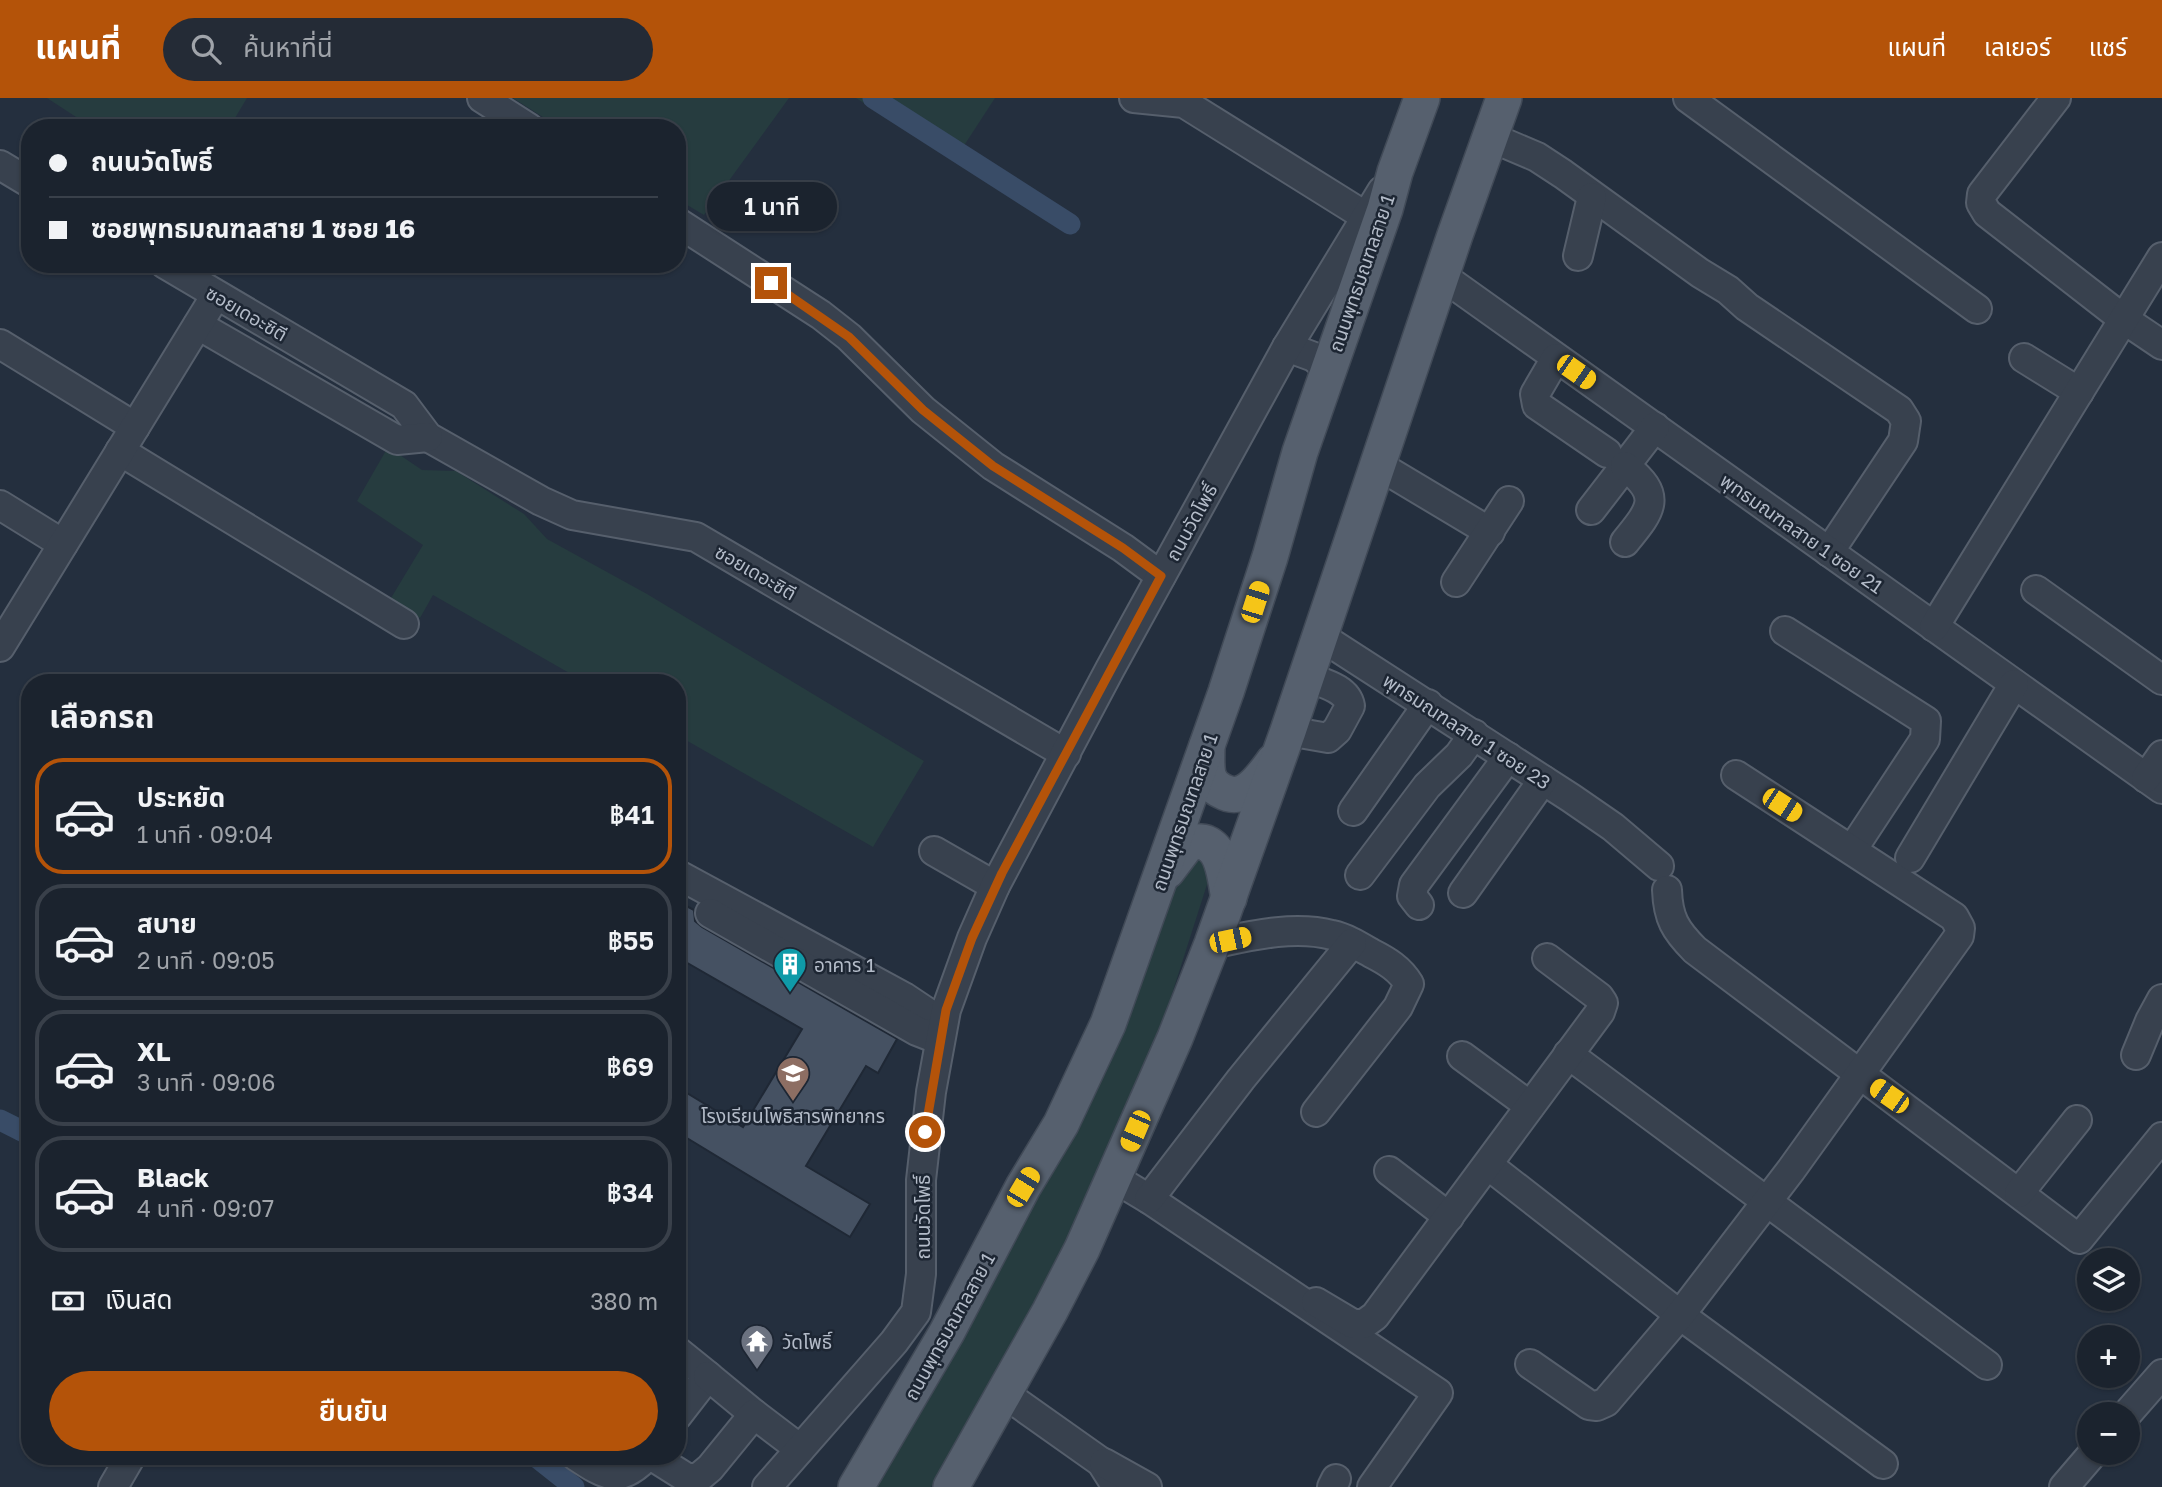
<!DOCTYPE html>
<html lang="th">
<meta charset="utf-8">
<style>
:root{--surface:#1b232e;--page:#242b36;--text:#f1f3f6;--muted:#a0a4aa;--line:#39404a;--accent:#b45309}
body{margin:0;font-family:"Golos Text","Noto Sans Thai",sans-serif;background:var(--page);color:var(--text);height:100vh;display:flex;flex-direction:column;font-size:26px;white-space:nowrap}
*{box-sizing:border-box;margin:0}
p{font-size:23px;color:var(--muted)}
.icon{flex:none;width:38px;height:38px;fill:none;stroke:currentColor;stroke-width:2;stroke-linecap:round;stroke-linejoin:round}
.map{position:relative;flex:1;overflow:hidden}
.drawer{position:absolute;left:21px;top:576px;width:665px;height:791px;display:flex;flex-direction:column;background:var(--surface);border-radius:28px;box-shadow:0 2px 5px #0004,0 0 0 2px var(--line)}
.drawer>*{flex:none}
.top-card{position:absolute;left:21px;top:21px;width:665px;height:154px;border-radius:28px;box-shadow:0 2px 5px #0004,0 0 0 2px var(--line);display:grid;align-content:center;height:154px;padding:0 28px;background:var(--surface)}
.controls{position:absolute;left:2077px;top:1150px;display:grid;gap:14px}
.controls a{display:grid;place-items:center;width:63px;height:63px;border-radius:50%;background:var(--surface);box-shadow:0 2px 5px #0004,0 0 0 2px var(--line);font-size:35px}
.end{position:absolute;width:32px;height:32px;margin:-16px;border:9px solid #b45309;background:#fff;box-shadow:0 0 0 4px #fff}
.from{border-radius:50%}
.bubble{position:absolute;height:49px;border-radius:24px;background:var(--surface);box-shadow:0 2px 5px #0004,0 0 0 2px var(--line);font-size:23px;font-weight:600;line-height:49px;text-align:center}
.car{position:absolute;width:21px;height:42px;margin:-21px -10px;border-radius:9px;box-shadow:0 0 5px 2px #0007;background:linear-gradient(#f5c518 24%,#345 0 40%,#f5c518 0 76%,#345 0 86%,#f5c518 0)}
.top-card b{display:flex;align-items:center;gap:24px;height:66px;font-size:26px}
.top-card b+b{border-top:2px solid var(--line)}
.top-card i{width:18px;height:18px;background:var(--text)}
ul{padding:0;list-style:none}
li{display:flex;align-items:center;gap:21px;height:116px;margin:0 14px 10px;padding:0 14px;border:4px solid var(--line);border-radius:28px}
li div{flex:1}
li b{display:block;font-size:26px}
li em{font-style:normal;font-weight:600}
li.current{border-color:var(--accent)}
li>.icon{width:63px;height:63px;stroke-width:1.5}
h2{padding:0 28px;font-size:32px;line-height:84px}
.pay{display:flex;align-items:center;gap:18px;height:77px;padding:0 28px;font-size:26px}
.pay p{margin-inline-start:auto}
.primary-button{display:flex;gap:14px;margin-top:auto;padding:14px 28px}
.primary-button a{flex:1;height:80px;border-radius:42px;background:var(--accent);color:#fff;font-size:28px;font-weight:600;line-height:80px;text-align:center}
header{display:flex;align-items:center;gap:42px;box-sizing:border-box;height:98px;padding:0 35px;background:var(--accent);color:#fff}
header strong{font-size:33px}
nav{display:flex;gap:38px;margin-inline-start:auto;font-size:24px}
.search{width:490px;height:63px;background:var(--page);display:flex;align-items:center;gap:18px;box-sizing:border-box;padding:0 24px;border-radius:38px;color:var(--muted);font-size:26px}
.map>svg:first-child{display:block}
.green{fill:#263c3f}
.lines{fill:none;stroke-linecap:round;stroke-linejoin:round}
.canal{stroke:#394c67;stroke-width:21}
.building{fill:#455162;stroke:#1f2835;stroke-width:2}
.minor-casing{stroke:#565f6c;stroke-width:32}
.major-casing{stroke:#414a57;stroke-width:38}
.minor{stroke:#38414e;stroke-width:28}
.major{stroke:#56606e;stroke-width:35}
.route{stroke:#b45309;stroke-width:9}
.labels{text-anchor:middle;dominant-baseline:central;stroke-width:5;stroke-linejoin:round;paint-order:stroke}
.street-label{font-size:19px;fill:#b4bcc9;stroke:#1d2633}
.poi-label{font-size:19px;fill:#b4bcc9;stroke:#1d2633;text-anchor:start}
</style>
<header>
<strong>แผนที่</strong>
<div class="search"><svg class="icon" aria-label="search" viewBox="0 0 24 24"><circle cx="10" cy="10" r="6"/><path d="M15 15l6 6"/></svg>ค้นหาที่นี่</div>
<nav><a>แผนที่</a><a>เลเยอร์</a><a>แชร์</a></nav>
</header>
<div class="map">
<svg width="2162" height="1389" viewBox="0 0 2162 1389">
<rect width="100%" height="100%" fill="#242f3e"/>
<g class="green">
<polygon points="47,0 247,0 229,30 93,30"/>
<polygon points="513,0 789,0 704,117 677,101 677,30 560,30"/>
<polygon points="856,0 995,0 954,63"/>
<polygon points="388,349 422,372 456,373 524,416 547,441 647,496 924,663 873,749 677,637 677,584 585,584 433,497 420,520 391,500 423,447 357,403"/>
<polygon points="1196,754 1211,774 1157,943 1061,1162 931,1389 876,1389 925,1308 1074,1032 1181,766"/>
</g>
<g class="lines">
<g class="canal">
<polyline points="873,0 1070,126"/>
<polyline points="0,1022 30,1037"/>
<polyline points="535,1358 574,1389"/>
</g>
</g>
<polygon class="building" points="677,803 694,812 695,823 702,829 897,941 878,975 866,968 806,1068 870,1106 850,1139 677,1034 677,989 743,1029 802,931 677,859"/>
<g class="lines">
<defs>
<g id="minor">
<polyline points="482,0 529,30"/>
<polyline points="1134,0 1184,5 1365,118"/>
<polyline points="1688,0 1977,211"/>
<polyline points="2056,0 1982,96 1981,105 1987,115 2122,220 2162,247"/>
<polyline points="1490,39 1537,59 1563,76 1700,175 1728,192 1747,209 1899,312 1906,323 1903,343 1829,454"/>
<polyline points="0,67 30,85"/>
<polyline points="677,124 821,217 849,239 923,312 993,368 1123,450 1161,478"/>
<polyline points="1578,158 1592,99"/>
<polyline points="165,166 404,307 428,339 541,403 572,417 696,439 1066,656"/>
<polyline points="1442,178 2162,691"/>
<polyline points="198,227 397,342 428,339"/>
<polyline points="0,246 135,329"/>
<polyline points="1287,249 1314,259 1328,271"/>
<polyline points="1556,260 1535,296 1537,307 1607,355"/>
<polyline points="2024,260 2079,294"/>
<polyline points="120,353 404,526"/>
<polyline points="1378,367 1490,434"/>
<polyline points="0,407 63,446"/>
<polyline points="1591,412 1655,329"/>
<path d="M1625 444C1652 411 1663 398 1625 368"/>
<polyline points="1456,484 1509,403"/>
<polyline points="2036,492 2162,582"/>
<polyline points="1934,529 2162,159"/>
<polyline points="1785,533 1926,623 1925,641 1852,752"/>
<polyline points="1320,538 1571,700 1613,729 1659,768"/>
<polyline points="0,549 216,197"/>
<path d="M1288 633 1328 640 1337 632 1350 608C1347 590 1322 585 1307 579"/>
<polyline points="2146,680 2162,657"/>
<polyline points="1353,713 1428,606"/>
<polyline points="934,753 995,788"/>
<polyline points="1910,760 2014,586"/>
<polyline points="677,776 904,899 943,925"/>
<polyline points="1360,777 1427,688 1459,657 1474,636"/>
<path d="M1667 792C1668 820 1675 832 1695 852L2079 1141 2162 1039"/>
<polyline points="1463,795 1543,682"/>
<polyline points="1419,807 1412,798 1414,787 1508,659"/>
<polyline points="710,815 917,933 940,942"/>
<path d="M1212 846C1250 838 1293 827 1332 837 1346 840 1359 848 1371 855 1387 863 1400 871 1409 886L1398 909 1316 1014"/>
<polyline points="1568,956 1987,1267"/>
<polyline points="2136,957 2150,923 2162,901"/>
<polyline points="1462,958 1530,1008"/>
<polyline points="1488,1067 1680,1217 1883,1366"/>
<polyline points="1389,1073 1449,1119"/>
<polyline points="1114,1080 1149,1101 1438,1295 1372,1389"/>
<polyline points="2019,1095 2077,1022"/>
<polyline points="1149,1101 1241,981 1352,845"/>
<polyline points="1316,1204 1353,1226 1364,1226 1375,1218 1600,914 1603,905 1599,899 1547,860"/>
<polyline points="677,1253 708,1278 677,1318"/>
<polyline points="1530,1266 1589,1307 1597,1308 1606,1304 1680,1217 1791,1072 1959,838 1960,830 1954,819 1736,677"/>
<polyline points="708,1278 754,1316"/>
<polyline points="1005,1296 1101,1364 1117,1389"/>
<polyline points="2127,1316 2162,1276"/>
<path d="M576 1358C606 1378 620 1387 647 1358"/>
<polyline points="652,1358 687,1380 698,1380 710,1370 754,1316 800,1351"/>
<polyline points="1104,1365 1147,1389"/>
<polyline points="113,1389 131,1358"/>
<polyline points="767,1389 894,1244 916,1214 921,1176 921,1082 931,994 946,912 972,840 995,788 1110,571 1287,249 1382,93"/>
<polyline points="1332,1389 1336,1381"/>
<polyline points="2064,1389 2094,1354"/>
</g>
<g id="major">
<path d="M1207 648C1207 657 1206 668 1208 677 1210 684 1215 690 1222 693 1245 706 1262 679 1274 663"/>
<path d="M1167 773 1189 744C1194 744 1202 743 1206 745 1225 753 1225 783 1229 800"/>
<polyline points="856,1389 947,1234 1023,1089 1061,1026 1108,926 1226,594 1270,459 1300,354 1385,111 1395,74 1422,0"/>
<polyline points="951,1389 1050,1213 1082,1151 1175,940 1212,846 1288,633 1455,137 1504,0"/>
</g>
</defs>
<use href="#minor" class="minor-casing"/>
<use href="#major" class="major-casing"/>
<use href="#minor" class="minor"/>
<use href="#major" class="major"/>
</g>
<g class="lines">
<polyline class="route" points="771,185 849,239 923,312 993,368 1123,450 1161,478 1002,775 972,840 946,912 925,1034"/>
</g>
<defs>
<symbol id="building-pin" viewBox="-11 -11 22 30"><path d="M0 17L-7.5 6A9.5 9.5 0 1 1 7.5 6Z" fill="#0f9aa8" stroke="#1d2633"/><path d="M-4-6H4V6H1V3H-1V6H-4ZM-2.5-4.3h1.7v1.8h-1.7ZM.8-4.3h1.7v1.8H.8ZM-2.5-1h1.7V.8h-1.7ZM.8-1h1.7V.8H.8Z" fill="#fff"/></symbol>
<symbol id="school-pin" viewBox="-11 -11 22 30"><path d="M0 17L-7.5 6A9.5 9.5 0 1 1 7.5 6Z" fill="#8d6e63" stroke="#1d2633"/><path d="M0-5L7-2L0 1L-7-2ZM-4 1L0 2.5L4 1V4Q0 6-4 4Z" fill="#fff"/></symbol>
<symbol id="temple-pin" viewBox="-11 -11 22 30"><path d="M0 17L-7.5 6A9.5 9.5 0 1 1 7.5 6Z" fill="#6b7280" stroke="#1d2633"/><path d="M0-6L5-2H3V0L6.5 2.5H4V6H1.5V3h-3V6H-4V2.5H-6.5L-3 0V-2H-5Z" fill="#fff"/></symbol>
</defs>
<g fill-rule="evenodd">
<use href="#building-pin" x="771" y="847" width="38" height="52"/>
<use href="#school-pin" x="774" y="956" width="38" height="52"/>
<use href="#temple-pin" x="738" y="1224" width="38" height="52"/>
</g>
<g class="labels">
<g class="street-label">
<text transform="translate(1361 175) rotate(-71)">ถนนพุทธมณฑลสาย 1</text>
<text transform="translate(247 215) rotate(30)">ซอยเดอะซิตี</text>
<text transform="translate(1191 424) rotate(-61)">ถนนวัดโพธิ์</text>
<text transform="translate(1802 435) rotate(35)">พุทธมณฑลสาย 1 ซอย 21</text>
<text transform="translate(756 474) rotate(30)">ซอยเดอะซิตี</text>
<text transform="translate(1467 633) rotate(33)">พุทธมณฑลสาย 1 ซอย 23</text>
<text transform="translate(1184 714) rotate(-71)">ถนนพุทธมณฑลสาย 1</text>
<text transform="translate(922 1119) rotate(-90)">ถนนวัดโพธิ์</text>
<text transform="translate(949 1228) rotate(-61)">ถนนพุทธมณฑลสาย 1</text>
</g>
<g class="poi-label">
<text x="814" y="866">อาคาร 1</text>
<text x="793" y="1017" text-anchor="middle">โรงเรียนโพธิสารพิทยากร</text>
<text x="782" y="1243">วัดโพธิ์</text>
</g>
</g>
</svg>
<div class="controls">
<a><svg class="icon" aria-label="layers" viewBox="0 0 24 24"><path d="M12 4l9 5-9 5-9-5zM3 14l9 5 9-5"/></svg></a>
<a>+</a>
<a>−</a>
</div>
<i class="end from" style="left:925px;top:1034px"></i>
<i class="end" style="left:771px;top:185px"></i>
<div class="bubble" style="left:707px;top:84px;width:130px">1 นาที</div>
<i class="car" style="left:1576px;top:274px;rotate:125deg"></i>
<i class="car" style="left:1255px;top:504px;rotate:18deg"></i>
<i class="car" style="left:1782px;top:707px;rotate:123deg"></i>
<i class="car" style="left:1230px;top:842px;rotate:78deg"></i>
<i class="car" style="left:1889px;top:998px;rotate:305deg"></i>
<i class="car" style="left:1135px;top:1033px;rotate:203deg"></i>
<i class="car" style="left:1023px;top:1089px;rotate:31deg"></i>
<div class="top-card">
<b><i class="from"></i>ถนนวัดโพธิ์</b>
<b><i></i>ซอยพุทธมณฑลสาย 1 ซอย 16</b>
</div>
<section class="drawer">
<h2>เลือกรถ</h2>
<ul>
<li class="current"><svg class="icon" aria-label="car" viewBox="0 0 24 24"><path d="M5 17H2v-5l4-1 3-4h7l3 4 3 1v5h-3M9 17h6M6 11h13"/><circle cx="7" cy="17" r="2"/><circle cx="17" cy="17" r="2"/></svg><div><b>ประหยัด</b><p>1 นาที · 09:04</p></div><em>฿41</em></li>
<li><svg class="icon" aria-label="car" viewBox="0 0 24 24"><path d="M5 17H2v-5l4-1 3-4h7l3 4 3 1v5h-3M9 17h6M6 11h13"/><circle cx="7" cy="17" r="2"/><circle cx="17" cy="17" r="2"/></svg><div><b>สบาย</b><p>2 นาที · 09:05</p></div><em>฿55</em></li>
<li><svg class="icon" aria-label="car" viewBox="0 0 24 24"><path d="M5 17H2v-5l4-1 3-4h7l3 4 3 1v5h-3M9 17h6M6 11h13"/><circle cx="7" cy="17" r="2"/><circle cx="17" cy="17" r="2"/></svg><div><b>XL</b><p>3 นาที · 09:06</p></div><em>฿69</em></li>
<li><svg class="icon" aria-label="car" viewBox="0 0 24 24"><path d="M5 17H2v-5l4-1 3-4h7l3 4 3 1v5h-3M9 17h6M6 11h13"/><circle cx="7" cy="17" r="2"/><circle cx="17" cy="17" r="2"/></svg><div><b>Black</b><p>4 นาที · 09:07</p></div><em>฿34</em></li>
</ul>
<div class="pay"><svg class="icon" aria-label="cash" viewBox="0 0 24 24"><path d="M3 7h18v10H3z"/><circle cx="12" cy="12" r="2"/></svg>เงินสด<p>380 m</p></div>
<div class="primary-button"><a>ยืนยัน</a></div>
</section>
</div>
